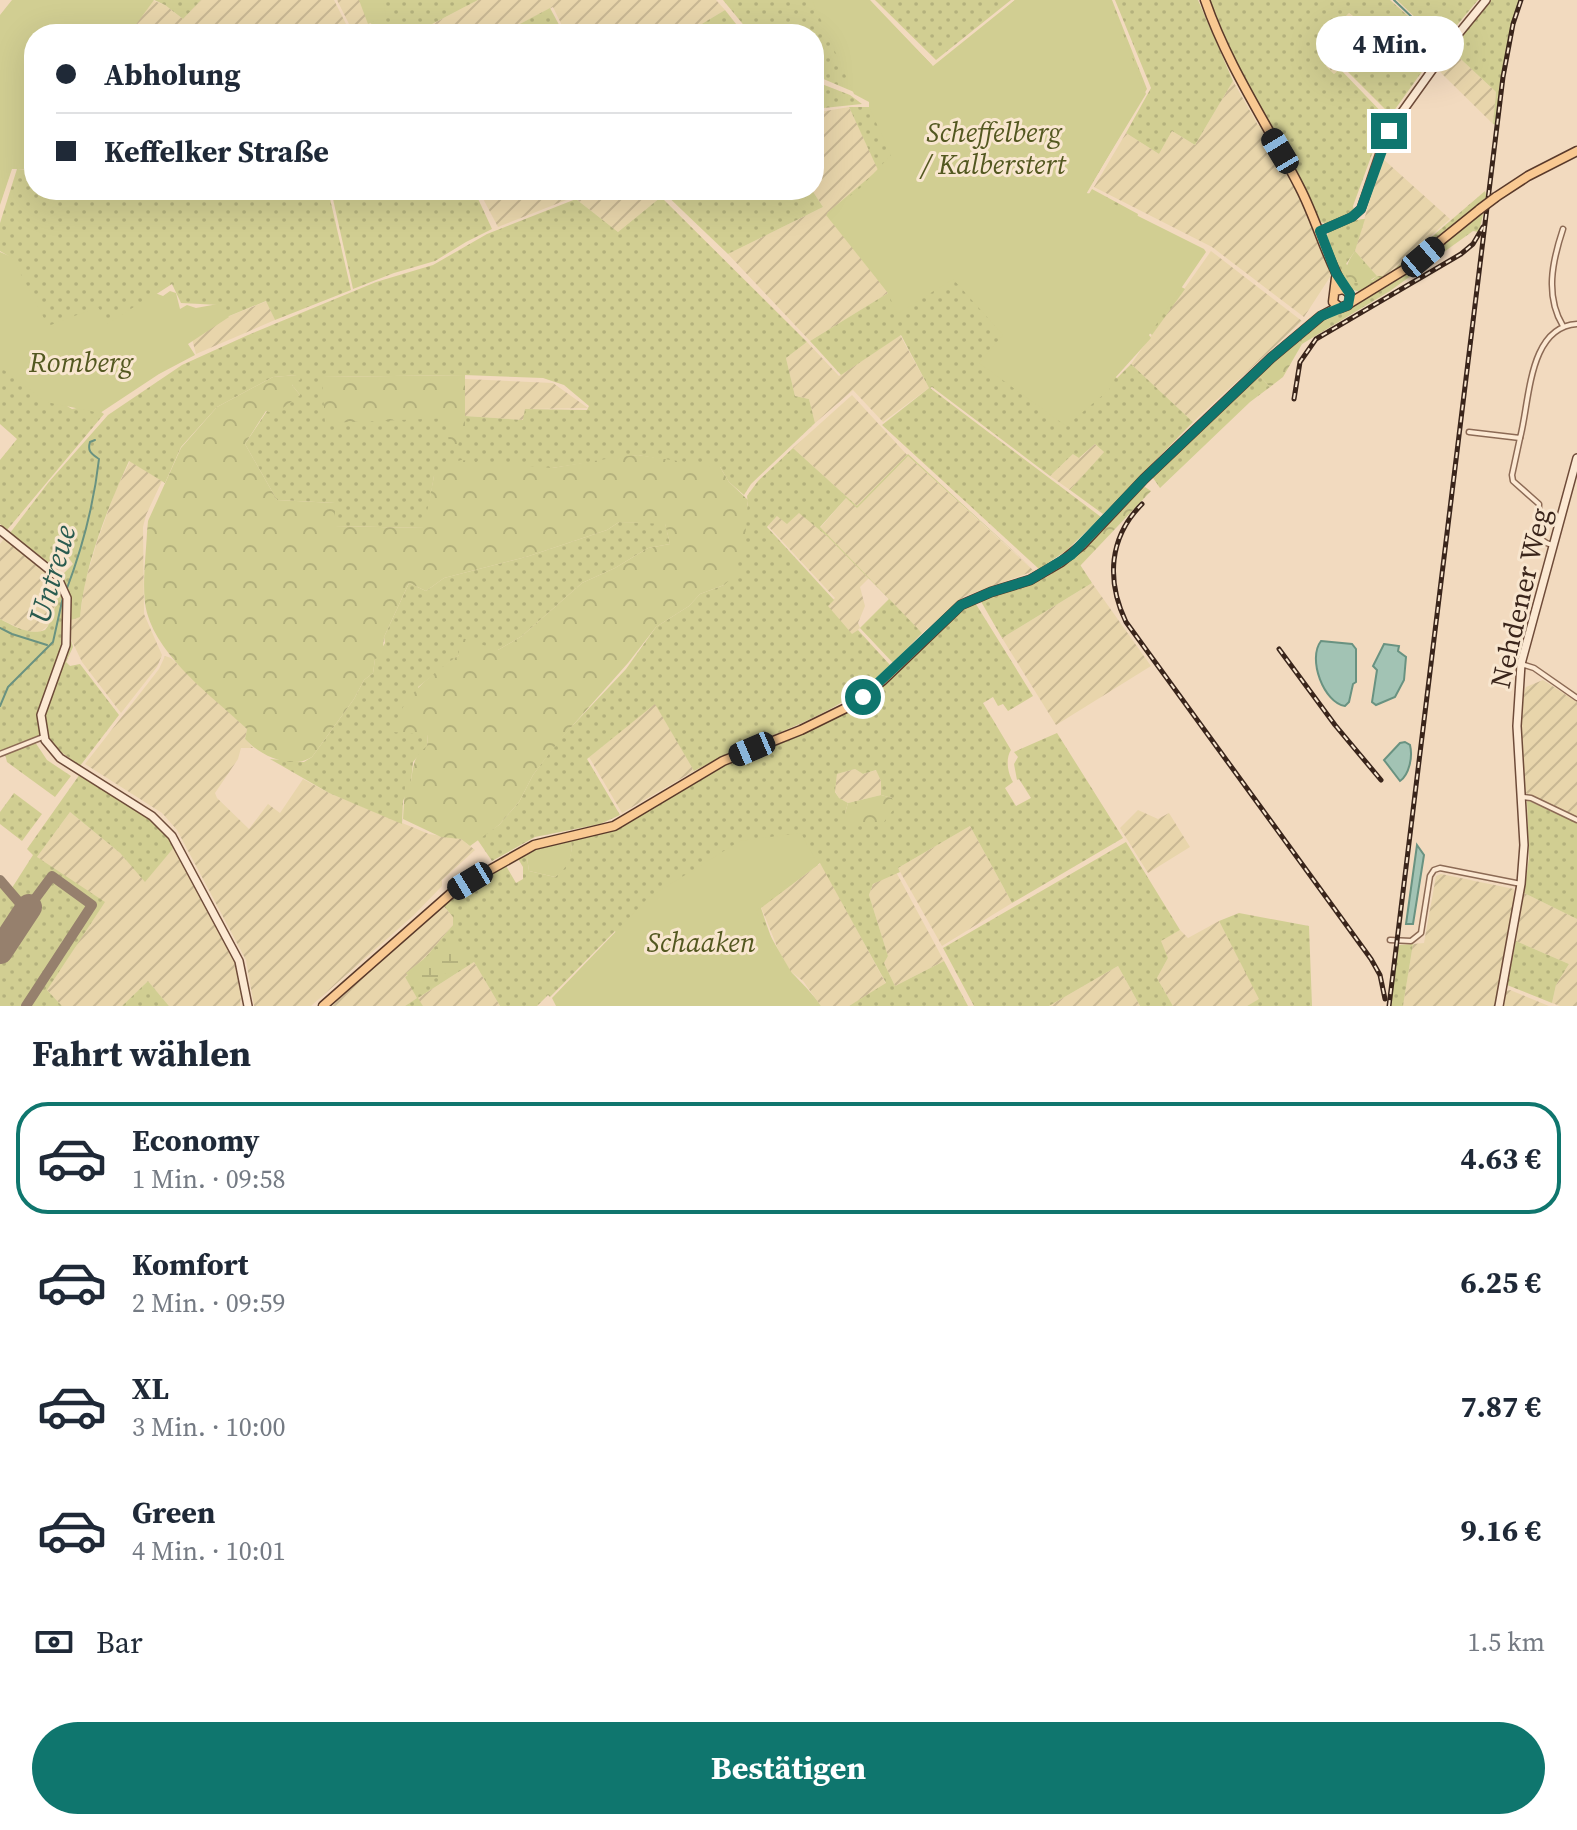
<!DOCTYPE html>
<html lang="de">
<meta charset="utf-8">
<style>
:root{--surface:#fff;--page:#f2f2f3;--text:#1f2937;--muted:#747a83;--line:#e0e1e3;--accent:#0f766e}
body{margin:0;font-family:"Source Serif 4",serif;background:var(--page);color:var(--text);height:100vh;display:flex;flex-direction:column;font-size:30px;white-space:nowrap}
*{box-sizing:border-box;margin:0}
p{font-size:26px;color:var(--muted)}
.icon{flex:none;width:44px;height:44px;fill:none;stroke:currentColor;stroke-width:2;stroke-linecap:round;stroke-linejoin:round}
.map{position:relative;height:1006px;overflow:hidden}
.details{display:flex;flex-direction:column;background:var(--surface);flex:1}
.details>*{flex:none}
.guide{position:absolute;left:24px;top:24px;width:800px;height:176px;border-radius:32px;box-shadow:0 8px 32px #0002;display:grid;align-content:center;height:176px;padding:0 32px;background:var(--surface)}
.end{position:absolute;width:36px;height:36px;margin:-18px;border:10px solid #0f766e;background:#fff;box-shadow:0 0 0 4px #fff}
.from{border-radius:50%}
.bubble{position:absolute;height:56px;border-radius:28px;background:var(--surface);box-shadow:0 8px 32px #0002;font-size:26px;font-weight:700;line-height:56px;text-align:center}
.car{position:absolute;width:24px;height:48px;margin:-24px -12px;border-radius:10px;box-shadow:0 0 6px 2px #0007;background:linear-gradient(#222 24%,#8ab4d8 0 40%,#222 0 76%,#8ab4d8 0 86%,#222 0)}
.guide b{display:flex;align-items:center;gap:28px;height:76px;font-size:30px}
.guide b+b{border-top:2px solid var(--line)}
.guide i{width:20px;height:20px;background:var(--text)}
ul{padding:0;list-style:none}
li{display:flex;align-items:center;gap:24px;height:112px;margin:0 16px 12px;padding:0 16px;border:4px solid transparent;border-radius:32px}
li div{flex:1}
li b{display:block;font-size:30px}
li em{font-style:normal;font-weight:700}
li.selected{border-color:var(--accent)}
li>.icon{width:72px;height:72px;stroke-width:1.5}
h2{padding:0 32px;font-size:36px;line-height:96px}
.pay{display:flex;align-items:center;gap:20px;height:88px;padding:0 32px;font-size:30px}
.pay p{margin-inline-start:auto}
.cta{display:flex;gap:16px;margin-top:auto;padding:16px 32px}
.cta a{flex:1;height:92px;border-radius:48px;background:var(--accent);color:#fff;font-size:32px;font-weight:700;line-height:92px;text-align:center}
.map>svg:first-child{display:block}
.farmland{fill:url(#farmland-furrows)}
.grass{fill:url(#grass-dots);fill-rule:evenodd}
.forest{fill:url(#forest-crowns)}
.wetland{fill:url(#wetland-marsh)}
.park{fill:#d1ce92}
.water{fill:#a2c3b4;stroke:#699281;stroke-width:2}
.lines{fill:none;stroke-linecap:round;stroke-linejoin:round}
.stream{stroke:#699281;stroke-width:2}
.taxiway{stroke:#96806d;stroke-width:10}
.runway{stroke:#96806d;stroke-width:26}
.street-casing{stroke:#8c6a55;stroke-width:7}
.secondary-casing{stroke:#6e4b39;stroke-width:10}
.primary-casing{stroke:#59392a;stroke-width:11}
.street{stroke:#fce9d3;stroke-width:4}
.secondary{stroke:#fce9d3;stroke-width:7}
.primary{stroke:#f9c992;stroke-width:8}
.rail-casing{stroke:#3a251b;stroke-width:5}
.rail{stroke:#f8e6cf;stroke-width:2;stroke-dasharray:6;stroke-linecap:butt}
.primary-bridge-casing{stroke:#59392a;stroke-width:11;stroke-linecap:butt}
.primary-bridge{stroke:#f9c992;stroke-width:8}
.route{stroke:#0f766e;stroke-width:10}
.labels{text-anchor:middle;dominant-baseline:central;stroke-width:6;stroke-linejoin:round;paint-order:stroke}
.park-label{font-size:28px;font-style:italic;fill:#535820;stroke:#f8e6cf}
.street-label{font-size:28px;fill:#3a251b;stroke:#f8e6cf}
.water-label{font-size:30px;font-style:italic;fill:#295b50;stroke:#f8e6cf}
</style>
<div class="map">
<svg width="1577" height="1006" viewBox="0 0 1577 1006">
<defs>
<pattern id="farmland-furrows" width="10" height="10" patternUnits="userSpaceOnUse" patternTransform="scale(2)"><rect width="10" height="10" fill="#e8d5ab"/><path d="M-1 1l2-2M0 10L10 0M9 11l2-2" fill="none" stroke="#c8b793"/></pattern>
<pattern id="grass-dots" width="8" height="8" patternUnits="userSpaceOnUse" patternTransform="scale(2)"><rect width="8" height="8" fill="#d1ce92"/><path d="M2 2h.1M6 6h.1" fill="none" stroke="#b4b17d" stroke-width="1.8" stroke-linecap="round"/></pattern>
<pattern id="forest-crowns" width="20" height="18" patternUnits="userSpaceOnUse" patternTransform="scale(2)"><rect width="20" height="18" fill="#d1ce92"/><path d="M2 6a3 3 0 1 1 6 0M12 15a3 3 0 1 1 6 0" fill="none" stroke="#b4b17d"/></pattern>
<pattern id="wetland-marsh" width="20" height="14" patternUnits="userSpaceOnUse" patternTransform="scale(2)"><rect width="20" height="14" fill="#d1ce92"/><path d="M1 5h8M5 5V1M11 12h8M15 12V8" fill="none" stroke="#b4b17d"/></pattern>
</defs>
<rect width="100%" height="100%" fill="#f2dabf"/>
<g class="farmland">
<polygon points="151,0 165,5 183,19 201,0 334,0 351,34 126,34"/>
<polygon points="337,0 360,0 376,34 354,34"/>
<polygon points="478,0 716,0 725,10 685,34 566,34 553,7 501,34 413,34"/>
<polygon points="1349,13 1371,34 1361,46 1352,51 1346,51 1343,67 1334,74 1326,65 1323,52 1333,40 1328,34"/>
<polygon points="1450,49 1496,92 1493,124 1437,69"/>
<polygon points="1233,81 1258,125 1262,125 1293,182 1332,274 1304,317 1212,247 1094,187 1126,133 1159,154 1172,131 1195,145"/>
<polygon points="849,107 879,170 828,213 888,293 810,341 728,254 823,207 812,190 814,190 814,113"/>
<polygon points="1382,158 1450,219 1385,276 1377,276 1355,251"/>
<polygon points="484,190 592,190 498,227 480,193"/>
<polygon points="601,190 653,190 661,197 618,232 576,199"/>
<polygon points="1211,251 1302,321 1193,422 1131,364"/>
<polygon points="267,301 275,320 196,354 191,335 217,321"/>
<polygon points="900,335 929,388 883,422 853,390 815,423 809,399 795,396 786,358 807,342 839,376"/>
<polygon points="465,379 553,383 588,408 525,409 524,420 465,416"/>
<polygon points="852,395 908,456 1034,571 965,596 922,633 820,528 846,498 857,506 793,448"/>
<polygon points="1095,444 1104,452 1070,490 1050,476 1074,453 1080,458"/>
<polygon points="130,461 162,481 146,515 143,527 144,614 162,655 157,667 121,713 82,662 70,637 71,620 80,616 85,582 97,542 115,492"/>
<polygon points="799,512 828,537 869,578 860,587 865,606 858,623 860,628 852,635 827,606 835,598 768,526 777,516"/>
<polygon points="6,536 53,574 50,577 56,587 55,608 50,624 40,632 26,631 0,619 0,544"/>
<polygon points="1092,583 1151,666 1056,725 1002,638"/>
<polygon points="165,656 171,658 247,729 245,739 253,748 241,748 238,759 215,793 217,798 249,829 268,804 280,813 303,779 329,793 429,834 461,839 475,850 442,880 442,886 414,915 311,1006 254,1006 246,960 177,830 162,813 85,764 159,669"/>
<polygon points="1543,680 1577,702 1577,820 1526,793 1521,747 1521,699 1526,687"/>
<polygon points="655,703 694,771 622,813 589,757"/>
<polygon points="855,769 863,774 877,770 881,781 881,795 848,803 839,798 835,791 837,774"/>
<polygon points="1138,810 1158,819 1169,813 1190,847 1148,873 1120,828"/>
<polygon points="70,812 120,853 145,881 176,845 237,961 242,980 240,1006 169,1006 148,981 122,1006 62,1006 47,990 37,857"/>
<polygon points="970,826 1012,903 942,946 898,868"/>
<polygon points="821,863 886,984 849,1006 821,1006 803,981 790,971 778,949 761,907"/>
<polygon points="896,872 944,961 895,986 884,963 888,956 869,895 873,884"/>
<polygon points="1441,874 1514,889 1511,935 1497,1006 1403,1006 1413,944 1424,943 1436,876"/>
<polygon points="1524,893 1577,919 1577,1006 1560,1006 1552,1003 1556,985 1569,964 1516,941"/>
<polygon points="440,903 453,917 453,925 425,958 426,963 405,977 418,998 474,962 500,1006 423,1006 417,998 405,1006 330,1006"/>
<polygon points="1219,921 1260,999 1247,1006 1173,1006 1157,978 1168,958 1160,941 1180,930 1188,938"/>
<polygon points="1118,966 1140,1006 1049,1006"/>
<polygon points="1510,990 1549,1006 1503,1006 1506,991"/>
</g>
<g class="grass">
<polygon points="154,0 201,0 183,19 165,5"/>
<polygon points="360,0 478,0 413,34 376,34"/>
<polygon points="723,0 870,0 932,65 886,99 854,92 814,75 814,34 751,34"/>
<polygon points="875,0 1011,0 936,60"/>
<polygon points="1015,0 1112,0 1147,89 1044,267 1092,189 1138,214 1124,267 1167,279 1185,289 1152,335 1132,319 1054,333 1117,378 1131,364 1193,422 1103,514 1070,490 1104,452 1095,444 1079,458 1073,454 1050,476 932,387 930,388 1101,517 1067,550 1039,569 882,425 929,388 901,335 841,375 810,341 888,293 827,213 878,170 849,107 870,107 882,132 982,29"/>
<polygon points="1115,0 1198,0 1233,81 1195,145 1172,131 1159,154 1126,133 1151,88"/>
<polygon points="1208,0 1390,0 1441,45 1391,115 1343,67 1346,51 1352,51 1357,46 1361,46 1370,34 1364,29 1366,26 1349,13 1328,34 1333,39 1324,52 1332,59 1326,66 1334,74 1340,69 1389,120 1379,135 1353,206 1354,212 1326,224 1321,222 1228,51"/>
<polygon points="1397,0 1478,0 1442,43"/>
<polygon points="1489,0 1520,0 1506,52 1497,125 1493,124 1496,92 1450,49"/>
<polygon points="550,8 564,34 501,34"/>
<polygon points="725,10 744,34 685,34"/>
<polygon points="814,81 850,95 862,104 814,109"/>
<polygon points="17,169 34,170 34,190 328,190 351,290 275,320 266,301 217,321 219,305 181,303 172,284 107,326 40,338 12,258 0,251 0,223"/>
<polygon points="331,190 474,190 492,229 466,242 435,261 394,273 353,289"/>
<polygon points="661,190 812,190 823,207 728,254"/>
<path d="M1485 191 1488 200C1464 220 1391 286 1364 291 1359 292 1351 290 1347 287 1341 283 1325 242 1327 236 1330 226 1356 219 1365 219L1355 251 1346 264 1372 280 1377 276H1386Z"/>
<path d="M661 197 807 342 786 358 795 396 809 399 815 423 751 484 744 495 729 482 720 467H704L638 455 552 468 434 476 425 528 335 526V503L277 500 245 444 267 411 300 395 292 385 297 375 273 377 217 407 181 447 165 483 129 461C107 510 85 563 80 617L71 620V605L60 577 73 564 68 557V540L59 534 64 543 53 566 10 533 48 483 108 415 182 365 248 335 376 282 433 265 487 234 576 199 618 232ZM464 375 543 378 564 385 589 406 587 410 525 409 523 420 465 416V428L449 425 451 418 322 377Z"/>
<polygon points="1484,210 1479,232 1473,231 1390,291 1302,344 1298,339 1329,313 1343,310"/>
<polygon points="0,365 72,409 91,405 104,414 7,530 0,524 0,460 17,439 0,424"/>
<polygon points="1257,373 1270,387 1250,402 1160,488 1151,475"/>
<path d="M793 448 857 506 908 454 1035 571 908 456 857 508 846 498 820 527 922 633 893 663 860 628 889 599 828 537 799 513 787 524 777 516 767 527 834 600 828 606 852 634 858 630 890 665C837 720 760 735 694 771L655 704 587 759 620 815 600 824 535 837 492 861 477 839 499 825 519 802 533 775 558 741 626 669 656 627 689 606 700 594 724 585 748 504 747 496 758 481Z"/>
<polygon points="619,522 665,523 670,544 648,548 615,568 582,583 522,636 498,650 459,655 418,687 428,734 427,746 413,762 411,782 403,801 402,824 329,793 270,759 304,762 312,757 354,699 364,680 373,673 375,659 385,643 384,637 409,583 426,591 444,578 526,557 607,530"/>
<polygon points="1075,557 1092,583 1002,638 979,598 1047,577"/>
<path d="M53 574 65 597 66 637H70L73 647 66 662 70 666 80 664 119 715 80 766 49 743 39 720V737L0 751V619C14 626 30 636 45 630 57 615 59 594 50 577Z"/>
<path d="M974 601 1033 696 1008 711 1003 704 998 706 993 697 983 703 1011 750C1005 759 1008 774 1013 782L1005 788 1016 806 1031 798 1019 779 1017 780 1014 764 1018 757 1014 752 1057 733 1123 838 1012 903 970 826 898 868 900 872 873 884 869 895 888 956 884 963 895 986 944 961 968 1006H849L886 983 820 863 761 908C768 928 776 956 791 972 802 983 812 993 821 1006H577L627 955 615 931 550 997 548 995 537 1006H500L474 962 418 998 423 1006H405L417 998 405 977 425 963 424 959 453 925V917L441 903 505 864 516 883 523 879V867L517 857 526 851 529 871 555 877C567 867 575 854 570 838L600 833 724 765 801 734 850 709 956 612ZM855 769 863 774 876 770 881 781V795L892 798 845 813 848 803 839 798 835 792 837 774Z"/>
<polygon points="35,742 47,760 71,776 55,797 7,762 5,754"/>
<polygon points="80,774 154,819 176,845 145,882 120,853 70,812 37,857 105,902 47,990 62,1006 0,1006 0,881 10,891 33,855 27,849"/>
<polygon points="14,793 42,814 22,841 0,824 0,812"/>
<polygon points="1527,800 1577,823 1577,919 1524,893 1529,858"/>
<polygon points="1126,842 1180,930 1161,941 1168,958 1157,978 1173,1006 1140,1006 1118,966 1049,1006 974,1006 943,948"/>
<polygon points="1239,913 1309,926 1312,1006 1247,1006 1259,999 1219,921"/>
<polygon points="1516,941 1569,964 1556,985 1552,1003 1507,985"/>
<polygon points="1413,944 1403,1006 1391,1006 1398,945"/>
<polygon points="148,981 169,1006 122,1006"/>
</g>
<g class="forest">
<path d="M1355 251 1377 276 1364 284 1349 282C1344 268 1347 263 1355 251Z"/>
<polygon points="1298,339 1302,344 1283,377 1270,387 1257,373"/>
<path d="M297 375 301 379 292 385 300 395 275 414 266 411 245 444 277 500 335 503V526L424 528 434 476 446 466 461 460 552 468 618 457 638 455 685 462 692 458 697 465 720 467 729 482 748 500 745 540 734 576 724 585 700 594 689 606 656 627 628 663 558 742 533 775 519 802 499 825 470 846 461 839 441 837 403 819 405 786 411 782C413 765 414 756 427 746L428 735 393 732C402 695 429 677 459 655V637L498 650 522 636 582 583 615 568 648 548 670 544 665 524 619 522 607 530 526 557 444 578 426 591 409 583 384 637 382 656 375 659 373 673 364 680 354 699 312 757C291 770 260 756 245 739L247 729C213 697 160 659 147 613 141 592 146 555 147 532L148 521 181 448 217 407 273 377Z"/>
<polygon points="465,375 465,428 457,447 449,441 447,433 450,418 325,423 322,377"/>
<polygon points="1145,487 1151,491 1080,566 1075,557 1139,490"/>
<polygon points="881,795 892,798 894,809 883,823 852,827 845,813 848,803"/>
</g>
<polygon class="wetland" points="454,941 464,956 462,966 427,982 414,982 406,973 444,943"/>
<g class="park">
<polygon points="12,0 154,0 129,34 34,34 34,169 12,169 0,205 0,15"/>
<polygon points="359,0 383,0 386,16 368,24"/>
<polygon points="812,0 868,0 933,66 1015,0 1110,0 1146,94 1086,193 1094,194 1204,249 1206,252 1149,335 1151,338 1115,378 1109,390 1066,426 979,363 1003,335 953,279 897,314 888,293 826,215 860,188 891,155 869,107 869,102 854,94"/>
<polygon points="0,252 12,257 48,326 98,307 108,324 155,293 163,296 170,291 176,293 180,309 187,305 196,308 218,304 229,317 188,344 195,355 159,374 100,413 46,402 0,367"/>
<polygon points="801,833 818,865 756,911 794,977 818,1006 556,1006 552,998 648,898 740,841"/>
<path d="M570 838C575 853 568 868 555 877L529 871 526 851Z"/>
</g>
<g class="water">
<path d="M1321 641 1352 644 1356 649V682L1353 684 1349 702 1345 706C1324 703 1307 659 1321 641Z"/>
<polygon points="1384,644 1399,646 1398,651 1406,657 1404,680 1395,697 1376,705 1372,702 1377,670 1373,666"/>
<path d="M1405 742 1410 745C1413 757 1409 775 1400 781L1384 760 1400 743Z"/>
<polygon points="1417,845 1424,855 1413,924 1406,924"/>
</g>
<g class="lines">
<g class="stream">
<polyline points="1394,0 1441,45"/>
<path d="M66 591C82 549 94 503 99 459 92 454 87 452 90 442L95 440"/>
<polyline points="0,628 12,634 47,645"/>
<polyline points="0,706 8,687 53,642 63,597"/>
</g>
<g class="taxiway">
<polyline points="0,880 24,908 23,917"/>
<polyline points="26,1006 92,905 52,876 29,907"/>
</g>
<polyline class="runway" points="0,951 29,907"/>
<defs>
<g id="street">
<path d="M1563 229C1552 262 1545 296 1563 326"/>
<path d="M1469 432 1520 438C1530 401 1528 327 1577 324"/>
<path d="M1520 438 1512 475 1513 481 1539 504C1539 520 1531 540 1552 545"/>
<polyline points="1521,664 1534,668 1577,698"/>
<polyline points="0,754 43,737"/>
<polyline points="1523,797 1531,798 1577,820"/>
<polyline points="1390,940 1411,941 1421,933 1430,876 1434,870 1440,868 1521,884"/>
</g>
<g id="secondary">
<polyline points="1320,231 1352,217 1361,209 1383,144 1392,126 1455,38 1486,0"/>
<polyline points="0,530 57,576 67,598 66,645 41,715 45,740 60,758 152,816 172,836 239,961 248,1006"/>
<polyline points="1499,1006 1521,884 1524,845 1517,726 1521,664 1577,458"/>
</g>
<g id="primary">
<path d="M1205 0C1228 67 1268 125 1300 188 1317 221 1326 258 1345 290"/>
<polyline points="1496,197 1528,176 1577,151"/>
<polyline points="1335,291 1343,289 1348,292 1351,298 1348,305 1340,308 1333,302 1336,278"/>
<polyline points="1350,303 1407,268 1480,209"/>
<polyline points="323,1006 456,889 534,845 614,826 723,761 801,730 852,705 882,681 961,605 991,592 1030,580 1061,562 1082,545 1144,479 1271,358 1321,316 1338,307"/>
</g>
</defs>
<use href="#street" class="street-casing"/>
<use href="#secondary" class="secondary-casing"/>
<use href="#primary" class="primary-casing"/>
<use href="#street" class="street"/>
<use href="#secondary" class="secondary"/>
<use href="#primary" class="primary"/>
<defs>
<g id="rail">
<polyline points="1294,399 1300,362 1316,339 1461,254 1473,244 1483,227"/>
<path d="M1142 504C1109 537 1106 580 1126 622L1371 959 1380 975 1385 999"/>
<polyline points="1279,649 1335,725 1381,780"/>
<polyline points="1389,1006 1503,77 1513,24 1521,0"/>
</g>
</defs>
<use href="#rail" class="rail-casing"/>
<use href="#rail" class="rail"/>
<defs>
<polyline id="primary-bridge" points="1480,209 1496,197"/>
</defs>
<use href="#primary-bridge" class="primary-bridge-casing"/>
<use href="#primary-bridge" class="primary-bridge"/>
</g>
<g class="lines">
<polyline class="route" points="863,697 961,605 991,592 1030,580 1071,555 1144,479 1271,358 1321,316 1348,305 1350,294 1336,273 1320,231 1352,217 1361,209 1389,131"/>
</g>
<g class="labels">
<g class="park-label">
<text x="994" y="132">Scheffelberg<tspan x="994" dy="32">/ Kalberstert</tspan></text>
<text x="81" y="362">Romberg</text>
<text x="701" y="942">Schaaken</text>
</g>
<g class="street-label">
<text transform="translate(1520 598) rotate(-77)">Nehdener Weg</text>
</g>
<g class="water-label">
<text transform="translate(52 574) rotate(-74)">Untreue</text>
</g>
</g>
</svg>
<i class="end from" style="left:863px;top:697px"></i>
<i class="end" style="left:1389px;top:131px"></i>
<div class="bubble" style="left:1316px;top:16px;width:148px">4 Min.</div>
<i class="car" style="left:1280px;top:151px;rotate:329deg"></i>
<i class="car" style="left:1423px;top:257px;rotate:50deg"></i>
<i class="car" style="left:752px;top:749px;rotate:247deg"></i>
<i class="car" style="left:470px;top:881px;rotate:239deg"></i>
<div class="guide">
<b><i class="from"></i>Abholung</b>
<b><i></i>Keffelker Straße</b>
</div>
</div>
<section class="details">
<h2>Fahrt wählen</h2>
<ul>
<li class="selected"><svg class="icon" aria-label="car" viewBox="0 0 24 24"><path d="M5 17H2v-5l4-1 3-4h7l3 4 3 1v5h-3M9 17h6M6 11h13"/><circle cx="7" cy="17" r="2"/><circle cx="17" cy="17" r="2"/></svg><div><b>Economy</b><p>1 Min. · 09:58</p></div><em>4.63 €</em></li>
<li><svg class="icon" aria-label="car" viewBox="0 0 24 24"><path d="M5 17H2v-5l4-1 3-4h7l3 4 3 1v5h-3M9 17h6M6 11h13"/><circle cx="7" cy="17" r="2"/><circle cx="17" cy="17" r="2"/></svg><div><b>Komfort</b><p>2 Min. · 09:59</p></div><em>6.25 €</em></li>
<li><svg class="icon" aria-label="car" viewBox="0 0 24 24"><path d="M5 17H2v-5l4-1 3-4h7l3 4 3 1v5h-3M9 17h6M6 11h13"/><circle cx="7" cy="17" r="2"/><circle cx="17" cy="17" r="2"/></svg><div><b>XL</b><p>3 Min. · 10:00</p></div><em>7.87 €</em></li>
<li><svg class="icon" aria-label="car" viewBox="0 0 24 24"><path d="M5 17H2v-5l4-1 3-4h7l3 4 3 1v5h-3M9 17h6M6 11h13"/><circle cx="7" cy="17" r="2"/><circle cx="17" cy="17" r="2"/></svg><div><b>Green</b><p>4 Min. · 10:01</p></div><em>9.16 €</em></li>
</ul>
<div class="pay"><svg class="icon" aria-label="cash" viewBox="0 0 24 24"><path d="M3 7h18v10H3z"/><circle cx="12" cy="12" r="2"/></svg>Bar<p>1.5 km</p></div>
<div class="cta"><a>Bestätigen</a></div>
</section>
